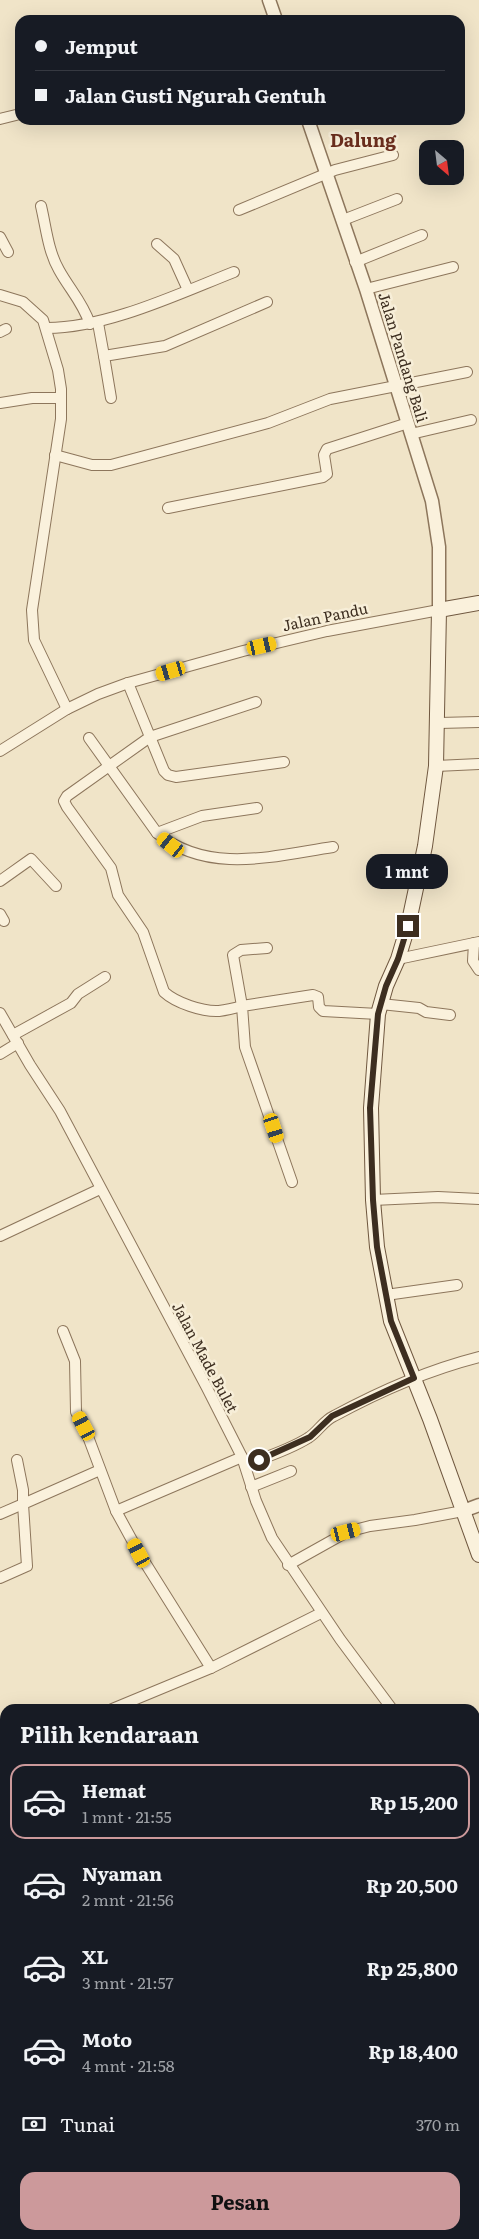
<!DOCTYPE html>
<html lang="id">
<meta charset="utf-8">
<style>
:root{--surface:#171b24;--page:#20242c;--text:#f1f3f6;--muted:#9ea1a6;--line:#363941;--accent:#cc999b}
body{margin:0;font-family:Literata,serif;background:var(--page);color:var(--text);height:100vh;display:flex;flex-direction:column;font-size:19px;white-space:nowrap}
*{box-sizing:border-box;margin:0}
p{font-size:16px;color:var(--muted)}
.icon{flex:none;width:28px;height:28px;fill:none;stroke:currentColor;stroke-width:2;stroke-linecap:round;stroke-linejoin:round}
.map{position:relative;flex:1;overflow:hidden}
.panel{position:absolute;left:0px;top:1704px;width:480px;height:536px;display:flex;flex-direction:column;background:var(--surface);border-radius:15px 15px 0 0;box-shadow:0 5px 20px #0002}
.panel>*{flex:none}
.top-card{position:absolute;left:15px;top:15px;width:450px;height:110px;border-radius:15px;box-shadow:0 5px 20px #0002;display:grid;align-content:center;height:110px;padding:0 20px;background:var(--surface)}
.needle{width:32px;rotate:152deg}
.controls{position:absolute;left:419px;top:140px;display:grid;gap:10px}
.controls a{display:grid;place-items:center;width:45px;height:45px;border-radius:10px;background:var(--surface);box-shadow:0 5px 20px #0002;font-size:25px}
.end{position:absolute;width:22px;height:22px;margin:-11px;border:6px solid #3d2e20;background:#fff;box-shadow:0 0 0 2px #fff}
.from{border-radius:50%}
.bubble{position:absolute;height:35px;border-radius:15px;background:var(--surface);box-shadow:0 5px 20px #0002;font-size:16px;font-weight:700;line-height:35px;text-align:center}
.car{position:absolute;width:15px;height:30px;margin:-15px -8px;border-radius:6px;box-shadow:0 0 4px 1px #0007;background:linear-gradient(#f5c518 24%,#345 0 40%,#f5c518 0 76%,#345 0 86%,#f5c518 0)}
.top-card b{display:flex;align-items:center;gap:18px;height:48px;font-size:19px}
.top-card b+b{border-top:1px solid var(--line)}
.top-card i{width:12px;height:12px;background:var(--text)}
ul{padding:0;list-style:none}
li{display:flex;align-items:center;gap:15px;height:75px;margin:0 10px 8px;padding:0 10px;border:2px solid transparent;border-radius:15px}
li div{flex:1}
li b{display:block;font-size:19px}
li em{font-style:normal;font-weight:700}
li.on{border-color:var(--accent)}
li>.icon{width:45px;height:45px;stroke-width:1.5}
h2{padding:0 20px;font-size:22px;line-height:60px}
.pay{display:flex;align-items:center;gap:12px;height:55px;padding:0 20px;font-size:19px}
.pay p{margin-inline-start:auto}
.primary-button{display:flex;gap:10px;margin-top:auto;padding:10px 20px}
.primary-button a{flex:1;height:58px;border-radius:15px;background:var(--accent);color:#111;font-size:20px;font-weight:700;line-height:58px;text-align:center}
.map>svg:first-child{display:block}
.lines{fill:none;stroke-linecap:round;stroke-linejoin:round}
.stream{stroke:#6f938a;stroke-width:4}
.minor-casing{stroke:#8d765c;stroke-width:12}
.tertiary-casing{stroke:#8d765c;stroke-width:15}
.secondary-casing{stroke:#6f573f;stroke-width:16}
.minor{stroke:#faf1dc;stroke-width:10}
.tertiary{stroke:#faf1dc;stroke-width:12}
.secondary{stroke:#faf1dc;stroke-width:14}
.route{stroke:#3d2e20;stroke-width:6}
.labels{text-anchor:middle;dominant-baseline:central;stroke-width:5;stroke-linejoin:round;paint-order:stroke}
.street-label{font-size:15px;fill:#3d2e20;stroke:#f7eed8}
.quarter-label{font-size:18px;font-weight:bold;fill:#6b2e1e;stroke:#f7eed8}
</style>
<div class="map">
<svg width="479" height="2239" viewBox="0 0 479 2239">
<rect width="100%" height="100%" fill="#f0e4c8"/>
<g class="lines">
<g class="stream">
<polyline points="0,1852 5,1843"/>
<polyline points="331,2235 332,2239"/>
</g>
<defs>
<g id="minor">
<polyline points="0,119 20,114"/>
<path d="M41 206C46 227 48 251 59 270 70 290 82 301 90 324"/>
<polyline points="239,210 335,170 393,155"/>
<polyline points="343,220 397,199"/>
<polyline points="0,237 8,252"/>
<polyline points="157,244 174,259 188,290"/>
<polyline points="355,262 422,235"/>
<polyline points="366,289 453,267"/>
<polyline points="0,295 23,302 43,320 58,370 61,389 61,419 32,610 34,640 67,709"/>
<polyline points="98,323 104,356 165,346 267,302"/>
<path d="M47 328C107 328 178 294 234 272"/>
<polyline points="0,332 6,329"/>
<polyline points="104,356 111,398"/>
<polyline points="0,403 32,398 60,398"/>
<polyline points="411,434 471,420"/>
<polyline points="55,455 92,465 111,465 268,423 330,399 467,372"/>
<polyline points="168,508 323,477 327,474 324,455 327,449 408,423"/>
<polyline points="128,683 164,771 168,775 176,777 284,762"/>
<path d="M256 702 150 737 67 796 64 801 67 807 111 868 118 895 143 932 164 992C176 1003 203 1012 219 1011 227 1010 235 1008 242 1006L233 955 241 950 267 948"/>
<polyline points="439,723 479,722"/>
<path d="M89 738 157 833C208 875 273 856 333 847"/>
<polyline points="0,751 67,709 98,694 128,683 243,651 327,631 439,610"/>
<polyline points="436,766 479,764"/>
<polyline points="157,833 202,816 257,808"/>
<polyline points="0,881 31,859 56,886"/>
<polyline points="0,914 4,921"/>
<polyline points="474,943 473,961 479,970"/>
<polyline points="398,959 479,942"/>
<polyline points="381,1004 419,1008 426,1012 450,1015"/>
<polyline points="0,1013 30,1065 60,1111 207,1388 242,1457 256,1501 272,1538 340,1639 392,1709"/>
<polyline points="13,1035 71,1003 78,994 105,977"/>
<polyline points="0,1054 18,1043"/>
<polyline points="292,1182 245,1047 242,1006 313,995 318,997 319,1007 323,1011 378,1014"/>
<polyline points="373,1200 438,1197 479,1199"/>
<polyline points="0,1236 100,1189"/>
<polyline points="386,1295 457,1285"/>
<polyline points="63,1331 75,1361 76,1412 84,1426 116,1511 139,1553 211,1668"/>
<path d="M245 1465C266 1457 289 1450 308 1438 318 1432 323 1421 334 1416 380 1391 428 1370 479 1357"/>
<polyline points="251,1487 291,1471"/>
<polyline points="116,1511 242,1457"/>
<polyline points="0,1514 23,1504 23,1490 17,1460"/>
<polyline points="288,1565 347,1532 370,1526 415,1520 463,1511"/>
<polyline points="0,1578 27,1566 23,1504 100,1470"/>
<polyline points="112,1709 211,1668 321,1613"/>
<polyline points="0,1738 5,1742"/>
<polyline points="0,1795 5,1790"/>
<polyline points="475,1894 479,1893"/>
<polyline points="0,2075 5,2073"/>
<polyline points="197,2239 205,2235"/>
<polyline points="317,2239 322,2235"/>
</g>
<g id="tertiary">
<polyline points="269,0 276,20"/>
<polyline points="308,120 366,289 432,501 439,547 439,610"/>
<polyline points="463,1511 479,1505"/>
<polyline points="0,2019 5,2018"/>
</g>
<g id="secondary">
<polyline points="479,603 439,610 436,766 425,846 408,926 398,959 386,986 378,1014 371,1108 373,1200 377,1247 391,1321 430,1419 479,1555"/>
<polyline points="475,1760 479,1758"/>
<polyline points="475,1789 479,1796"/>
</g>
</defs>
<use href="#minor" class="minor-casing"/>
<use href="#tertiary" class="tertiary-casing"/>
<use href="#secondary" class="secondary-casing"/>
<use href="#minor" class="minor"/>
<use href="#tertiary" class="tertiary"/>
<use href="#secondary" class="secondary"/>
</g>
<g class="lines">
<polyline class="route" points="259,1460 310,1437 332,1416 414,1378 391,1321 377,1247 373,1200 370,1108 378,1014 386,986 398,959 408,926"/>
</g>
<g class="labels">
<g class="street-label">
<text transform="translate(404 357) rotate(73)">Jalan Pandang Bali</text>
<text transform="translate(325 616) rotate(-12)">Jalan Pandu</text>
<text transform="translate(206 1357) rotate(62)">Jalan Made Bulet</text>
</g>
<g class="quarter-label">
<text x="363" y="139">Dalung</text>
</g>
</g>
</svg>
<div class="controls">
<a><svg class="needle" viewBox="-14 -14 28 28"><path d="M0-13l5 13h-10z" fill="#e53935"/><path d="M0 13l5-13h-10z" fill="#9ea1a6"/></svg></a>
</div>
<i class="end from" style="left:259px;top:1460px"></i>
<i class="end" style="left:408px;top:926px"></i>
<div class="bubble" style="left:366px;top:854px;width:82px">1 mnt</div>
<i class="car" style="left:262px;top:646px;rotate:77deg"></i>
<i class="car" style="left:171px;top:671px;rotate:254deg"></i>
<i class="car" style="left:171px;top:845px;rotate:309deg"></i>
<i class="car" style="left:274px;top:1128px;rotate:162deg"></i>
<i class="car" style="left:84px;top:1426px;rotate:332deg"></i>
<i class="car" style="left:346px;top:1532px;rotate:76deg"></i>
<i class="car" style="left:139px;top:1553px;rotate:332deg"></i>
<div class="top-card">
<b><i class="from"></i>Jemput</b>
<b><i></i>Jalan Gusti Ngurah Gentuh</b>
</div>
<section class="panel">
<h2>Pilih kendaraan</h2>
<ul>
<li class="on"><svg class="icon" aria-label="car" viewBox="0 0 24 24"><path d="M5 17H2v-5l4-1 3-4h7l3 4 3 1v5h-3M9 17h6M6 11h13"/><circle cx="7" cy="17" r="2"/><circle cx="17" cy="17" r="2"/></svg><div><b>Hemat</b><p>1 mnt · 21:55</p></div><em>Rp 15,200</em></li>
<li><svg class="icon" aria-label="car" viewBox="0 0 24 24"><path d="M5 17H2v-5l4-1 3-4h7l3 4 3 1v5h-3M9 17h6M6 11h13"/><circle cx="7" cy="17" r="2"/><circle cx="17" cy="17" r="2"/></svg><div><b>Nyaman</b><p>2 mnt · 21:56</p></div><em>Rp 20,500</em></li>
<li><svg class="icon" aria-label="car" viewBox="0 0 24 24"><path d="M5 17H2v-5l4-1 3-4h7l3 4 3 1v5h-3M9 17h6M6 11h13"/><circle cx="7" cy="17" r="2"/><circle cx="17" cy="17" r="2"/></svg><div><b>XL</b><p>3 mnt · 21:57</p></div><em>Rp 25,800</em></li>
<li><svg class="icon" aria-label="car" viewBox="0 0 24 24"><path d="M5 17H2v-5l4-1 3-4h7l3 4 3 1v5h-3M9 17h6M6 11h13"/><circle cx="7" cy="17" r="2"/><circle cx="17" cy="17" r="2"/></svg><div><b>Moto</b><p>4 mnt · 21:58</p></div><em>Rp 18,400</em></li>
</ul>
<div class="pay"><svg class="icon" aria-label="cash" viewBox="0 0 24 24"><path d="M3 7h18v10H3z"/><circle cx="12" cy="12" r="2"/></svg>Tunai<p>370 m</p></div>
<div class="primary-button"><a>Pesan</a></div>
</section>
</div>
